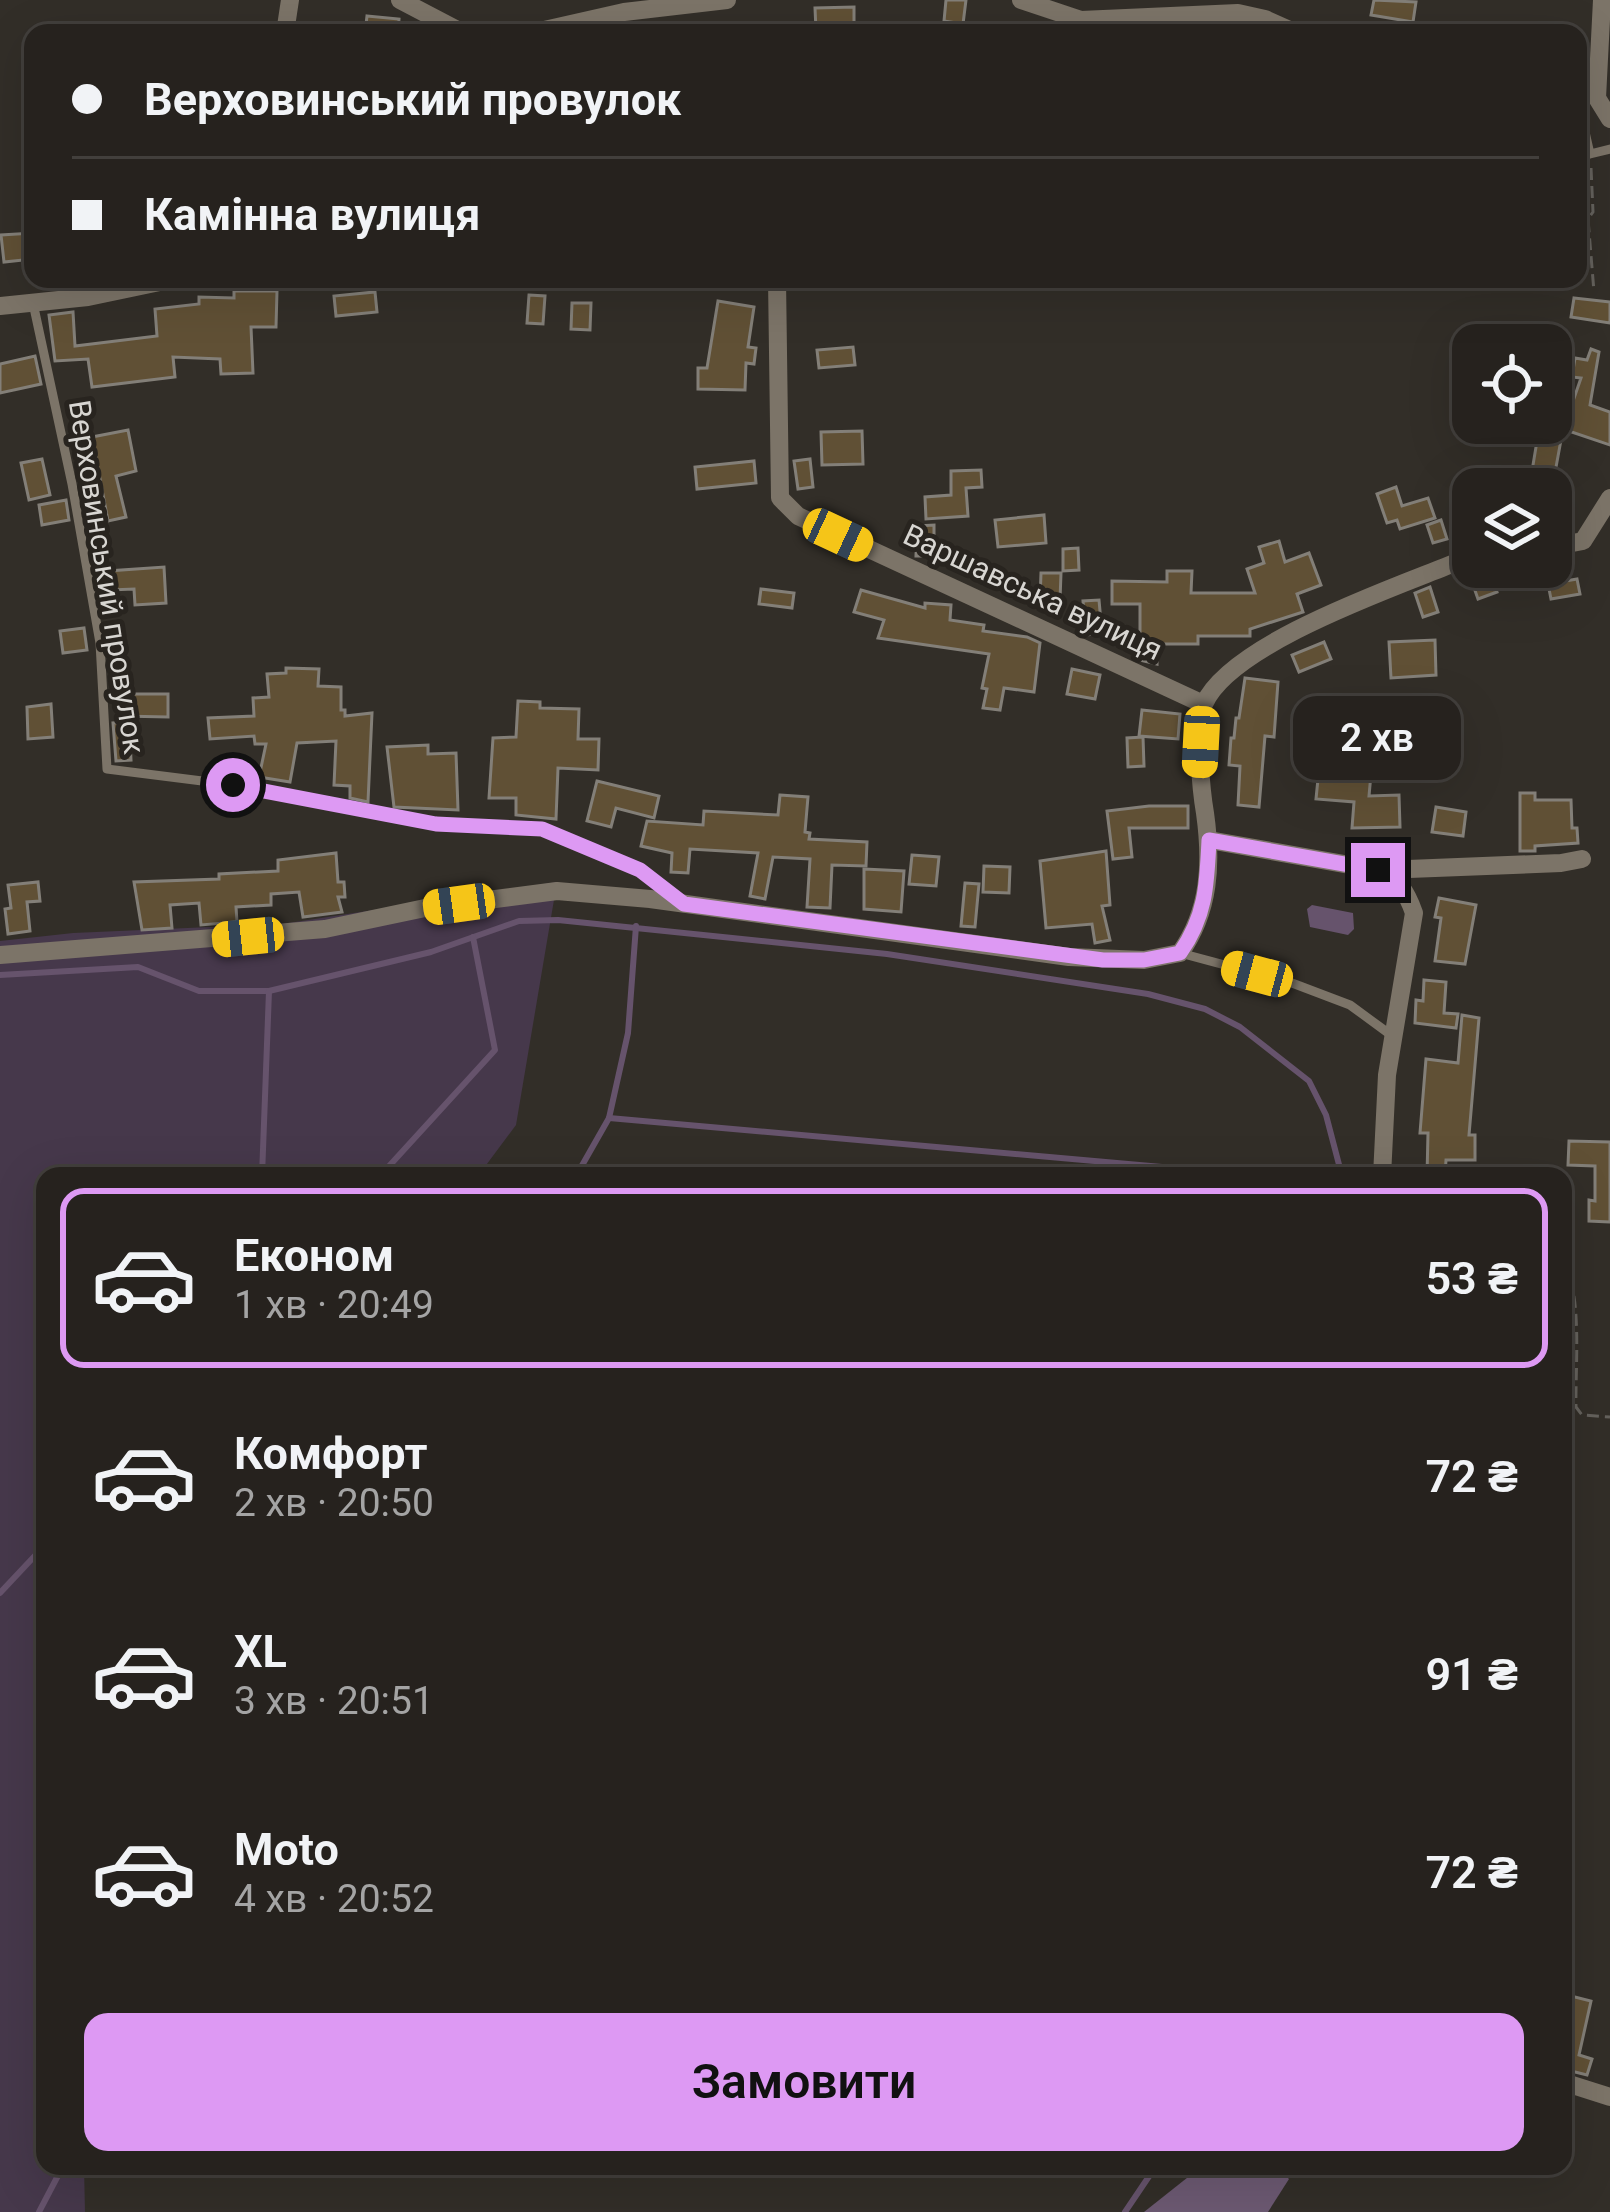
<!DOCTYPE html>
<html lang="uk">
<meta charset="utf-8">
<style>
:root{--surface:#26221e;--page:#2e2a27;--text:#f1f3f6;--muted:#a4a4a4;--line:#423f3c;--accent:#dd99f3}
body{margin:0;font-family:Roboto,sans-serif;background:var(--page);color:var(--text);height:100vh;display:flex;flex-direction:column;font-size:45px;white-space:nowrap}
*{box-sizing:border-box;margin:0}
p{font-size:39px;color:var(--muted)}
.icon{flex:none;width:66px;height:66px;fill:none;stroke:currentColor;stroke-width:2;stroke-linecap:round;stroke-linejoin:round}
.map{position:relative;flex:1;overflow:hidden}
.drawer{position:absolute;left:36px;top:1167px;width:1536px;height:1008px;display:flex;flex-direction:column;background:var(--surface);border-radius:24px;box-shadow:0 12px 48px #0002,0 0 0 3px var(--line)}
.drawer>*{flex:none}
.hud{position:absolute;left:24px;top:24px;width:1563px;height:264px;border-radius:24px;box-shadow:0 12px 48px #0002,0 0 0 3px var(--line);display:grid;align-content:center;height:264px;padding:0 48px;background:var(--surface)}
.fabs{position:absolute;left:1452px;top:324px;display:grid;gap:24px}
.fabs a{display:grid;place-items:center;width:120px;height:120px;border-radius:24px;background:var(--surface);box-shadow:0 12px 48px #0002,0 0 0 3px var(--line);font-size:60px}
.end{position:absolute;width:54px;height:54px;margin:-27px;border:15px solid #dd99f3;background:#111;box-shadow:0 0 0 6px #111}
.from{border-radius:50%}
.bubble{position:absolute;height:84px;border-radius:24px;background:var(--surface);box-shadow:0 12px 48px #0002,0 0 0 3px var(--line);font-size:39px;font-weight:600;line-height:84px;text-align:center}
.car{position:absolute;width:36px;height:72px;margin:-36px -18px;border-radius:15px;box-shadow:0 0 9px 3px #0007;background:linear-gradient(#f5c518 24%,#345 0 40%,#f5c518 0 76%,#345 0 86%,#f5c518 0)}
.hud b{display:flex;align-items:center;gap:42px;height:114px;font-size:45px}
.hud b+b{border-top:3px solid var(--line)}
.hud i{width:30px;height:30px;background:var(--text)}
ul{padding:21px 0 0;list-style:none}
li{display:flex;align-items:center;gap:36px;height:180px;margin:0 24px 18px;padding:0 24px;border:6px solid transparent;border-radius:24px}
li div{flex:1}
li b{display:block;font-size:45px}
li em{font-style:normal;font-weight:600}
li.on{border-color:var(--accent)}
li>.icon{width:108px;height:108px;stroke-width:1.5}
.cta{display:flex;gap:24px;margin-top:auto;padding:24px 48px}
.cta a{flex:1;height:138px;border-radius:24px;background:var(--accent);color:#111;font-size:48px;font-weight:600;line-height:138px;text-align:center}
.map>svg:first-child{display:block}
.green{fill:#46384b}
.forest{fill:#6c5972}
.water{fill:#66536c}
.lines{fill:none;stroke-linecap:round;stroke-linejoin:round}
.stream{stroke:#66536c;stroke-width:6}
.building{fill:#605035;stroke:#837f78;stroke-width:3}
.path{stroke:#64615c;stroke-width:3;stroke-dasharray:12 6;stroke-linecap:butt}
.service{stroke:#7c7468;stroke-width:9}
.minor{stroke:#7c7468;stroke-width:18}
.route{stroke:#dd99f3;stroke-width:15}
.labels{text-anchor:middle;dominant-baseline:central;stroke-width:10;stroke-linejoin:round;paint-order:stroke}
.street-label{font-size:30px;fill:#d8d6d2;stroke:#28241f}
</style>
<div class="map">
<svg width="1610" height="2212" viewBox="0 0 1610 2212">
<rect width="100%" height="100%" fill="#322e28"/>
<polygon class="green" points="557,882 516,1125 478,1176 45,1176 45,2166 84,2166 85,2212 0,2212 0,941 73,933 282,924"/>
<polygon class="forest" points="1202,2166 1275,2166 1289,2179 1268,2212 1144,2212"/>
<polygon class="water" points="1312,905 1353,913 1354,929 1348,935 1310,927 1307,909"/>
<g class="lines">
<g class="stream">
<polyline points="0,975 138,967 199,991 268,991"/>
<polyline points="609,1118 1162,1167 1341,1175"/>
<polyline points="262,1176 269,991 431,952 519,921 558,920 887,954 1148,994 1205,1009 1240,1027 1309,1081 1326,1115 1342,1176"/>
<polyline points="380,1176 495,1050 473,937"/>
<polyline points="576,1176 609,1118 628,1033 636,926"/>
<polyline points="0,1593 45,1545"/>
<polyline points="39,2212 63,2166"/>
<polyline points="1125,2212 1156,2166"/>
</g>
</g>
<g class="building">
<polygon points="946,0 966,0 963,24 944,21"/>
<polygon points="1374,0 1416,2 1413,22 1371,15"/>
<polygon points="854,7 854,29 816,30 815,8"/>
<polygon points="367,16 399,19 398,33 365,33"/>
<polygon points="33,233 33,259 4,262 1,235"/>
<polygon points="234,291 277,291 276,327 251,327 253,373 221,374 220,359 173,357 175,377 92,387 88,359 55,361 49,315 73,312 75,346 157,336 155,309 199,304 199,297 234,298"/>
<polygon points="375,292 377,312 336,316 334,296"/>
<polygon points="529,295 545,296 543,324 527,323"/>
<polygon points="1574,298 1610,302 1610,323 1571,317"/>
<polygon points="718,301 754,307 748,347 756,348 754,364 746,363 745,390 698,389 698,368 707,368"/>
<polygon points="572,303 591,303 590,330 571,329"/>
<polygon points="853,347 855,365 819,368 817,350"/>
<polygon points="1591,349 1599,352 1590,405 1610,412 1610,445 1563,429 1552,489 1529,489 1540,423 1551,423 1551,404 1570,410 1581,378 1572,377 1575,358 1587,360"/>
<polygon points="35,356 41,384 0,393 0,364"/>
<polygon points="128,430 136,471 116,476 126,517 108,521 92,437"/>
<polygon points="862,431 863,464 822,465 821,432"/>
<polygon points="42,459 50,495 29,500 21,463"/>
<polygon points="810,459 813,487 798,489 794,461"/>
<polygon points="754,461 756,483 697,489 695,467"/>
<polygon points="981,470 982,487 966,488 968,516 926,519 925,497 951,495 951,471"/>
<polygon points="1396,487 1402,506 1428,498 1435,518 1400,529 1397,520 1387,523 1377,494"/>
<polygon points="66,500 69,520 42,525 39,505"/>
<polygon points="1044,515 1046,543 998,547 995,520"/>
<polygon points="1441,520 1447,539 1433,543 1427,525"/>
<polygon points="934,525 934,556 916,556 917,526"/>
<polygon points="1279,541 1285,562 1309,553 1321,585 1297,594 1303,612 1250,629 1250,636 1198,636 1198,644 1157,644 1157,664 1140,660 1140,604 1112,604 1112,581 1167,582 1167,571 1192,571 1191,593 1255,593 1247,569 1264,563 1259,547"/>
<polygon points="1078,548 1079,570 1063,571 1063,549"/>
<polygon points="164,567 166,603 135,605 134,589 110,590 108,571"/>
<polygon points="1526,567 1544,567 1549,579 1533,585"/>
<polygon points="1041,573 1061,573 1060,600 1040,600"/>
<polygon points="1491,575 1497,592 1478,599 1472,582"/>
<polygon points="1577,579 1580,594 1551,599 1548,584"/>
<polygon points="1430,587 1438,612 1423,617 1415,593"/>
<polygon points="761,589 794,593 792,608 759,604"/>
<polygon points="861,590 925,608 925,603 951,605 950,620 984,625 983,631 1027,637 1040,643 1034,692 1004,688 1000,710 983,708 987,689 982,688 989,654 878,638 884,620 854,612"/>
<polygon points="1099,600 1102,633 1086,635 1083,601"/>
<polygon points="84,628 87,650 63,653 60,631"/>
<polygon points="1435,640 1436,675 1391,678 1389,642"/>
<polygon points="1324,642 1331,659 1299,672 1292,655"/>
<polygon points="286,668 319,669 318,686 341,687 341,710 345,710 345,716 372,713 368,802 350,798 350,786 334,785 336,741 297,743 290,782 259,777 266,744 255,744 254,736 210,739 208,718 254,716 253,698 269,697 267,674 286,673"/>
<polygon points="1072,669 1100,675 1095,699 1067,694"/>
<polygon points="1245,678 1278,682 1274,737 1265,736 1259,807 1238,805 1240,766 1229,765 1231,738 1234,738 1236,718 1239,718"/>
<polygon points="121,694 168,694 168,717 121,716"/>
<polygon points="518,701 540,702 540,708 579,709 578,739 599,739 598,770 558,768 556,819 516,815 516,798 489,798 493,738 516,737"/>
<polygon points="51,704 53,737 28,739 27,707"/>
<polygon points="1142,710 1180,714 1178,739 1139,736"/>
<polygon points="129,722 131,760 116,761 113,723"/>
<polygon points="1143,737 1144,766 1128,767 1127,738"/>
<polygon points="428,745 428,754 456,753 458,810 394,807 387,747"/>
<polygon points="1319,769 1371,774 1369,796 1399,795 1400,827 1352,828 1354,802 1316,799"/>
<polygon points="597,781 659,796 654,818 616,808 611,827 587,821"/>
<polygon points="1520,793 1535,793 1535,800 1571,800 1572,828 1577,828 1578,843 1535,846 1535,851 1520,851"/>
<polygon points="780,795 808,797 805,832 810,833 809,839 867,842 866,866 832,865 830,908 807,907 810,859 773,857 765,899 750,896 758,853 690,849 688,873 671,872 672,853 641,846 647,821 703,825 704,811 778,815"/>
<polygon points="1149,806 1188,806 1188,828 1129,828 1132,857 1113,859 1107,811"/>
<polygon points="1436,807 1466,812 1463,836 1432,832"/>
<polygon points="1106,851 1110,905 1102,906 1110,940 1095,943 1092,924 1046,928 1040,861"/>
<polygon points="336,853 338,882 344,882 345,897 338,897 342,912 303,917 299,892 271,894 271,905 236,907 237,922 201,925 199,903 170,905 172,928 142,930 134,882 219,879 219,874 278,871 278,860"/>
<polygon points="912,855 939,857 936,886 909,884"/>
<polygon points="984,866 1010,867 1009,893 983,892"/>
<polygon points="864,869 904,871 901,912 864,909"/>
<polygon points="38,882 40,901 27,902 30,931 8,934 5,909 11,908 8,885"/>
<polygon points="965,883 979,884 975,927 961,926"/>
<polygon points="1439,898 1476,905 1465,964 1435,961 1441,918 1435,917"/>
<polygon points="1424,980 1446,982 1444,1013 1458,1014 1456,1028 1415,1023 1416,1000 1423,1001"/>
<polygon points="1462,1015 1479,1018 1469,1135 1475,1135 1475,1160 1446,1160 1445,1176 1427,1176 1428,1133 1420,1133 1426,1059 1458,1063"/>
<polygon points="1569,1141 1610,1142 1610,1222 1589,1221 1589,1200 1595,1201 1595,1166 1568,1165"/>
<polygon points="1563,1994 1591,2001 1579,2055 1592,2059 1587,2075 1563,2069"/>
</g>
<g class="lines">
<g class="path">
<polyline points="1591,168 1593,212 1588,219 1594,292"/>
<path d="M1563 1262C1583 1293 1575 1369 1576 1407L1582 1415 1610 1417"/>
</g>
<g class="service">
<polyline points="1578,101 1590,154 1610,149"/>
<polyline points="33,303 72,484 100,643 107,769 234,785 436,824 542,829 640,870 675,897"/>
<polyline points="1180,953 1292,983 1350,1005 1391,1035"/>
</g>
<g class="minor">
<polyline points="400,0 463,33"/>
<polyline points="1021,0 1081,20 1238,13 1265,19 1296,33"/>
<polyline points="1602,0 1597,98 1610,119"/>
<polyline points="285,33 290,0"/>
<polyline points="531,33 624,12 727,0"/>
<polyline points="777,279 780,498 798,516 1203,704"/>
<polyline points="0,306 88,297 174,279"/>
<polyline points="1551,547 1583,541 1610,498"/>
<path d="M1209 840 1378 870C1399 881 1406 890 1414 913L1387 1075 1382 1176"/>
<polyline points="1383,870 1561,863 1582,859"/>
<path d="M0 955 325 929 425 908 557 891 650 899 1069 957 1144 960 1180 953C1210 911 1212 863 1205 813 1201 790 1195 723 1204 704 1231 643 1396 587 1457 562L1473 560"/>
<polyline points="1563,2082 1610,2097"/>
</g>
</g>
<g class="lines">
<path class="route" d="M233 785 436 824 542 829 640 870 684 904 1103 960H1144L1180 953C1206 916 1207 884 1209 840L1378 870"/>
</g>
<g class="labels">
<g class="street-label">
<text transform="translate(107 577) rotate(81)">Верховинський провулок</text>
<text transform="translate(1033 592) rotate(25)">Варшавська вулиця</text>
</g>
</g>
</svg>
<div class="fabs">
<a><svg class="icon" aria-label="locate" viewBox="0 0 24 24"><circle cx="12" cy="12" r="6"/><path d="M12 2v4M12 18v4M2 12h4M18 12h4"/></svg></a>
<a><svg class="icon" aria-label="layers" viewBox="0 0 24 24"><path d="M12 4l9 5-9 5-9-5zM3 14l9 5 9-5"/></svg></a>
</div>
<i class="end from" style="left:233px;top:785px"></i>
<i class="end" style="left:1378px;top:870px"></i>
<div class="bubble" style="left:1293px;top:696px;width:168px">2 хв</div>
<i class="car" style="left:838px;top:535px;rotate:115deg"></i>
<i class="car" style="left:1201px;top:742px;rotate:183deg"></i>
<i class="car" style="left:459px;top:904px;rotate:262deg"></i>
<i class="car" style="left:248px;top:937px;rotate:264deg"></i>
<i class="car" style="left:1257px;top:974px;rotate:285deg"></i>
<div class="hud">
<b><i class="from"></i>Верховинський провулок</b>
<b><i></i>Камінна вулиця</b>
</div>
<section class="drawer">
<ul>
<li class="on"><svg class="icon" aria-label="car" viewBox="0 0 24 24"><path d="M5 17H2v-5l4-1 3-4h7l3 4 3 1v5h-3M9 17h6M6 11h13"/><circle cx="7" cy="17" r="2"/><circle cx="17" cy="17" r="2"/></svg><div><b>Економ</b><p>1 хв · 20:49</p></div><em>53 ₴</em></li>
<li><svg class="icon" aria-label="car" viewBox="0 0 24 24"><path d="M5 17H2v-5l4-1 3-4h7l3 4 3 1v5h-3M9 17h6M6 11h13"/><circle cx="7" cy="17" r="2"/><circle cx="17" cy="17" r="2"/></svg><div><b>Комфорт</b><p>2 хв · 20:50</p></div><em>72 ₴</em></li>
<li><svg class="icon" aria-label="car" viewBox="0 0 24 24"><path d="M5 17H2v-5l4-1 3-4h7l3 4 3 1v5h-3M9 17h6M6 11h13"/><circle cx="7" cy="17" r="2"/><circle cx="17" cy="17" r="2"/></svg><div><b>XL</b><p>3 хв · 20:51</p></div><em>91 ₴</em></li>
<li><svg class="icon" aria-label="car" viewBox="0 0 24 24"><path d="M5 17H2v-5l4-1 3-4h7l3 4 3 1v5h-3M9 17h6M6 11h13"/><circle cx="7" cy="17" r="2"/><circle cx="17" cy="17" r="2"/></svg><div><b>Moto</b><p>4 хв · 20:52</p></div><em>72 ₴</em></li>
</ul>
<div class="cta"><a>Замовити</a></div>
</section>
</div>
